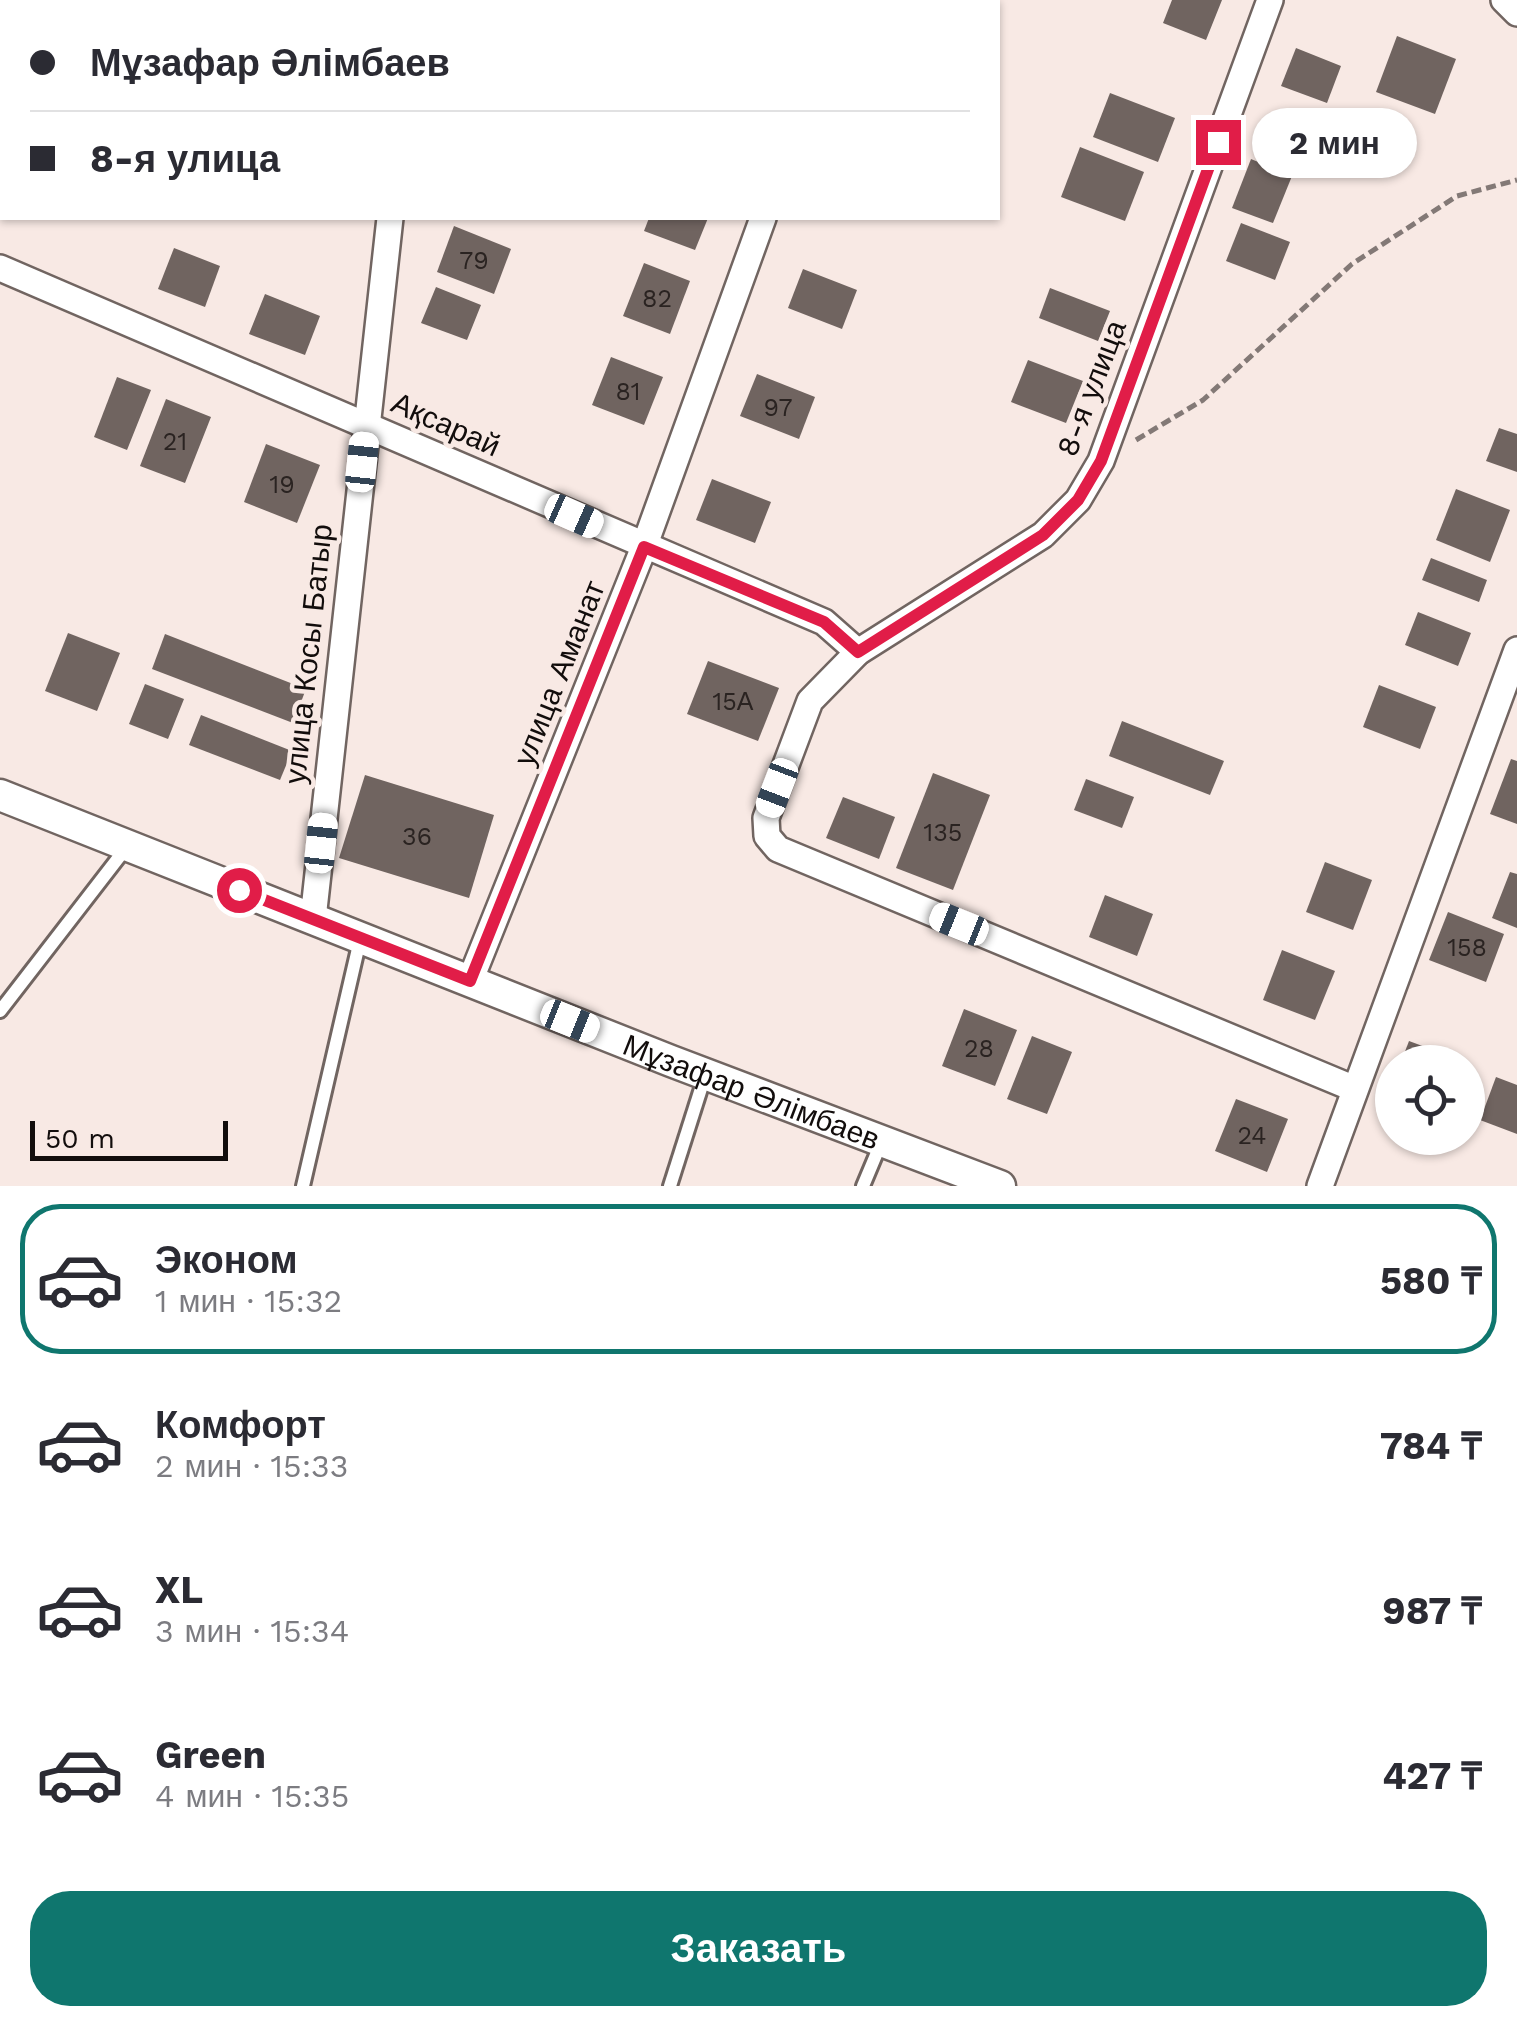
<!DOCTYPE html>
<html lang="ru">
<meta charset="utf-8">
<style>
:root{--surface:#fff;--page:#f7f7f7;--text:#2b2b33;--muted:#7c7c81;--line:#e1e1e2;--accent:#0f766e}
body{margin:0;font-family:"Work Sans",sans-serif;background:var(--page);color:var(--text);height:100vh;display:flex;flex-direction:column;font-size:38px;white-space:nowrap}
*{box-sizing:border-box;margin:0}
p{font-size:32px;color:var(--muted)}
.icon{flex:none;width:55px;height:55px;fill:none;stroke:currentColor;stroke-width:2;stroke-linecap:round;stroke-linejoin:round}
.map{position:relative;height:1186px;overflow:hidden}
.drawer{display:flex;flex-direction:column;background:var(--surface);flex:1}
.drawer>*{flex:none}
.banner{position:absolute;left:0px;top:0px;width:1000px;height:220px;box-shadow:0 2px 8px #0004;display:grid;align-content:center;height:220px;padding:0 30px;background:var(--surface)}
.fabs{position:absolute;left:1375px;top:1045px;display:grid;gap:20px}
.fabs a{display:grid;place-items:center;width:110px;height:110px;border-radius:50%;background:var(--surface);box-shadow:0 2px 8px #0004;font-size:50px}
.scale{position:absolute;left:30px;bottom:25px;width:198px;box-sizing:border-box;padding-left:10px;border:5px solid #120d0c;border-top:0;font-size:28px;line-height:35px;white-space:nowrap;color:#120d0c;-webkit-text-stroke:8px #f8e9e4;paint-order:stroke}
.end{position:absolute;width:45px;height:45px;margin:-22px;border:12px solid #e11d48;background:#fff;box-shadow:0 0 0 5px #fff}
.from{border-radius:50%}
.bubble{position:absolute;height:70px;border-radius:35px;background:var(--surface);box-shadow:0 2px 8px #0004;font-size:32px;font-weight:700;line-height:70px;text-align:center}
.car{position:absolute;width:30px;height:60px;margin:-30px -15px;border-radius:12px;box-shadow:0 0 8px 2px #0007;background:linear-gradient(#fff 24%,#345 0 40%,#fff 0 76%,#345 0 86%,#fff 0)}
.banner b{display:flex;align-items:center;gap:35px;height:95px;font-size:38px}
.banner b+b{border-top:2px solid var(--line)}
.banner i{width:25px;height:25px;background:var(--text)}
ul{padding:18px 0 0;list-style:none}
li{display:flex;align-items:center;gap:30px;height:150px;margin:0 20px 15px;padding:0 10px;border:5px solid transparent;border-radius:40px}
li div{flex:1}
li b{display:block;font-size:38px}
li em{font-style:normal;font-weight:700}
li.active{border-color:var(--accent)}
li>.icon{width:90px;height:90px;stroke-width:1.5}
.primary-button{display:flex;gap:20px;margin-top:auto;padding:20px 30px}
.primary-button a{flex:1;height:115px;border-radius:40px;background:var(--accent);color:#fff;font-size:40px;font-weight:700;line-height:115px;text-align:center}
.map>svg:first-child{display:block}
.building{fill:#706460}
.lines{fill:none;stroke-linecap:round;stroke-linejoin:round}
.service-casing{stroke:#716561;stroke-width:18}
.minor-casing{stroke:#716561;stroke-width:30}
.tertiary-casing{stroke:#716561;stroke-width:35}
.path{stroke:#837976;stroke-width:5;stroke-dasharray:10 5;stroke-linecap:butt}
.service{stroke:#fff;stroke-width:12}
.minor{stroke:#fff;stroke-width:25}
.tertiary{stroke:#fff;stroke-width:30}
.route{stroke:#e11d48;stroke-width:12}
.labels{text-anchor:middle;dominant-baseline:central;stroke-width:9;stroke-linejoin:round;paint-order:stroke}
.number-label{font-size:25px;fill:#2a2321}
.street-label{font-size:30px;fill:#120d0c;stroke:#f8e9e4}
</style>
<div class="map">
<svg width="1517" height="1186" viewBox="0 0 1517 1186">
<rect width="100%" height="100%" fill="#f8e9e4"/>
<g class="building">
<polygon points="1172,0 1222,0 1206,40 1163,23"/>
<polygon points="1397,36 1456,59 1435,114 1376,92"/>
<polygon points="1296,48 1341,66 1327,103 1281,86"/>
<polygon points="1110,93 1175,118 1158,162 1093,137"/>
<polygon points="1080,147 1144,172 1125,221 1061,197"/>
<polygon points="1251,159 1292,176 1273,223 1232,208"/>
<polygon points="649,218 708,218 695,250 644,231"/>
<polygon points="1241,223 1290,242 1275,280 1226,261"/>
<polygon points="454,226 511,249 494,294 437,272"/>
<polygon points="174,248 220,266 205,307 158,289"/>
<polygon points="644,263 690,281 670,334 623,316"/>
<polygon points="803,269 857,290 842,329 788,308"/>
<polygon points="436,287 481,305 467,340 421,323"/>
<polygon points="1050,288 1110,311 1098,341 1039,318"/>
<polygon points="265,294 320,316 305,355 249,334"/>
<polygon points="611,357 663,377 644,425 592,405"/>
<polygon points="1028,360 1083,381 1066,423 1011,402"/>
<polygon points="757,374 815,397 799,439 740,416"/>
<polygon points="117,377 151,390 127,450 94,437"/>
<polygon points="166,399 211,417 185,483 140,466"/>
<polygon points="1499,428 1517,434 1517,472 1486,461"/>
<polygon points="266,444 320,465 297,523 244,502"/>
<polygon points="712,479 771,502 755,543 696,520"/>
<polygon points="1456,489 1510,510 1490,562 1436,540"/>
<polygon points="1431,558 1487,580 1479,602 1422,580"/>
<polygon points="1418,612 1471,633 1458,666 1405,645"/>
<polygon points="68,633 120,653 97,711 45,691"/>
<polygon points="165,634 306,689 293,723 152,669"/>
<polygon points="708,661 779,688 758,741 687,714"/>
<polygon points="145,684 184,699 168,739 129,724"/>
<polygon points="1379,685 1436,707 1420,749 1363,727"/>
<polygon points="201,715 292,751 280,780 189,745"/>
<polygon points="1122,721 1224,761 1210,795 1109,756"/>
<polygon points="1511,759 1517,761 1517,824 1490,814"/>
<polygon points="933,773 990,795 953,890 896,868"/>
<polygon points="365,775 494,815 469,898 339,858"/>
<polygon points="1086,779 1134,797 1122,828 1074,810"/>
<polygon points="843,797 895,817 879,859 826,838"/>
<polygon points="1325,862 1372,880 1353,930 1306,912"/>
<polygon points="1510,872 1517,874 1517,928 1492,918"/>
<polygon points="1105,895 1153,914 1137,956 1089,937"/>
<polygon points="1448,912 1504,934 1486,982 1429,960"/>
<polygon points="1282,950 1335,971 1315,1020 1263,1000"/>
<polygon points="964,1009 1017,1030 995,1086 942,1066"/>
<polygon points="1032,1036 1072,1052 1047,1114 1007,1099"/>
<polygon points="1409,1041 1444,1054 1441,1062 1401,1062"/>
<polygon points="1496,1077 1517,1085 1517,1134 1480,1120"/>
<polygon points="1236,1099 1288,1119 1267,1172 1215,1151"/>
</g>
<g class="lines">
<defs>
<g id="service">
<polyline points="0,1011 126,848"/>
<polyline points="303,1186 360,940"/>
<polyline points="670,1186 705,1076"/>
<polyline points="863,1186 881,1143"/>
</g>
<g id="minor">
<polyline points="1270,0 1101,461 1078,500 1043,535 858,652 810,701 766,818 767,836 778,849 1355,1089"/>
<polyline points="1504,0 1517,13"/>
<polyline points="415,2 415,0"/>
<polyline points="841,2 842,0"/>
<polyline points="0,8 3,0"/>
<polyline points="0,268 824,622 858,652"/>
<polyline points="313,919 390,218"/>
<polyline points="470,981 644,547 763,218"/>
<polyline points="1320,1186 1517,650"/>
</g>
<g id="tertiary">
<path id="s1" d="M0 795 671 1061 1000 1186"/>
</g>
</defs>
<use href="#service" class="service-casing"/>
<use href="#minor" class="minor-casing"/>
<use href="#tertiary" class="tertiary-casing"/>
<polyline class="path" points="1136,440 1203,400 1352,264 1457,196 1517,180"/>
<use href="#service" class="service"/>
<use href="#minor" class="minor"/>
<use href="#tertiary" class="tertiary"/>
</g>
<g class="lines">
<polyline class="route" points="239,890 470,981 644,547 824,622 858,652 1043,535 1078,500 1101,461 1218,142"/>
</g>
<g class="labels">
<g class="number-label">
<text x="474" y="260">79</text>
<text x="657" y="298">82</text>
<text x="628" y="391">81</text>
<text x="778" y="407">97</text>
<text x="175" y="441">21</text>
<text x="282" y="484">19</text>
<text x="733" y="701">15А</text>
<text x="943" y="832">135</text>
<text x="417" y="836">36</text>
<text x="1467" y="947">158</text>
<text x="979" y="1048">28</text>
<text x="1252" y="1135">24</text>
</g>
<g class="street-label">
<text transform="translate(1091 388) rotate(-69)">8-я улица</text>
<text transform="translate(446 424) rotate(24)">Ақсарай</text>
<text transform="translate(308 654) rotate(-84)">улица Косы Батыр</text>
<text transform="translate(559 673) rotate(-68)">улица Аманат</text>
<text stroke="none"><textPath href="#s1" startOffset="808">Мұзафар Әлімбаев</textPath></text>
</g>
</g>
</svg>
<div class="fabs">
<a><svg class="icon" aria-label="locate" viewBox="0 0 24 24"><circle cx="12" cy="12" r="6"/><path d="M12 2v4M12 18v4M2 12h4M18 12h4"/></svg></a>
</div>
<div class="scale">50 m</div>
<i class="end from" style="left:239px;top:890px"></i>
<i class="end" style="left:1218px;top:142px"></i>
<div class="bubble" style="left:1252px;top:108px;width:165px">2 мин</div>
<i class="car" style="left:362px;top:462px;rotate:6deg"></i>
<i class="car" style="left:574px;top:516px;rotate:114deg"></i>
<i class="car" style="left:777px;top:788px;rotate:201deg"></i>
<i class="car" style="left:321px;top:843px;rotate:6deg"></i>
<i class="car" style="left:959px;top:924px;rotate:292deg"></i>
<i class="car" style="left:570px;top:1021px;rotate:112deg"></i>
<div class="banner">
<b><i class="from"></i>Мұзафар Әлімбаев</b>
<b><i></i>8-я улица</b>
</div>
</div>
<section class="drawer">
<ul>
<li class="active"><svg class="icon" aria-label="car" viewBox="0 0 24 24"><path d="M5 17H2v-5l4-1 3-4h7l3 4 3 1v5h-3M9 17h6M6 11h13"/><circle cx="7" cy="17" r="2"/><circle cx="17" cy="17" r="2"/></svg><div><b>Эконом</b><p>1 мин · 15:32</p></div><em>580 ₸</em></li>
<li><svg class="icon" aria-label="car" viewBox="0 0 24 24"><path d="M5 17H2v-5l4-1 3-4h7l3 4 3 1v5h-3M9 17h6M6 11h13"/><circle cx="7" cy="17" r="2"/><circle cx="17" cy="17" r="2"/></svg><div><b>Комфорт</b><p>2 мин · 15:33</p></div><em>784 ₸</em></li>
<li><svg class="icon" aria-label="car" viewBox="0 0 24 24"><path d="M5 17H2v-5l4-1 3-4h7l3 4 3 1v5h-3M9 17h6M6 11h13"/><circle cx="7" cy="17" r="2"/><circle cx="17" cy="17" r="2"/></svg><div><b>XL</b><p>3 мин · 15:34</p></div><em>987 ₸</em></li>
<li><svg class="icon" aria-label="car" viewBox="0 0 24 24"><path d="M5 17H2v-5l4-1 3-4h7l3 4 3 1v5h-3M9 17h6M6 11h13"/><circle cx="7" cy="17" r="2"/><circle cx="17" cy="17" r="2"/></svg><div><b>Green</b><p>4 мин · 15:35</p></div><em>427 ₸</em></li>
</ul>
<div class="primary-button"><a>Заказать</a></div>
</section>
